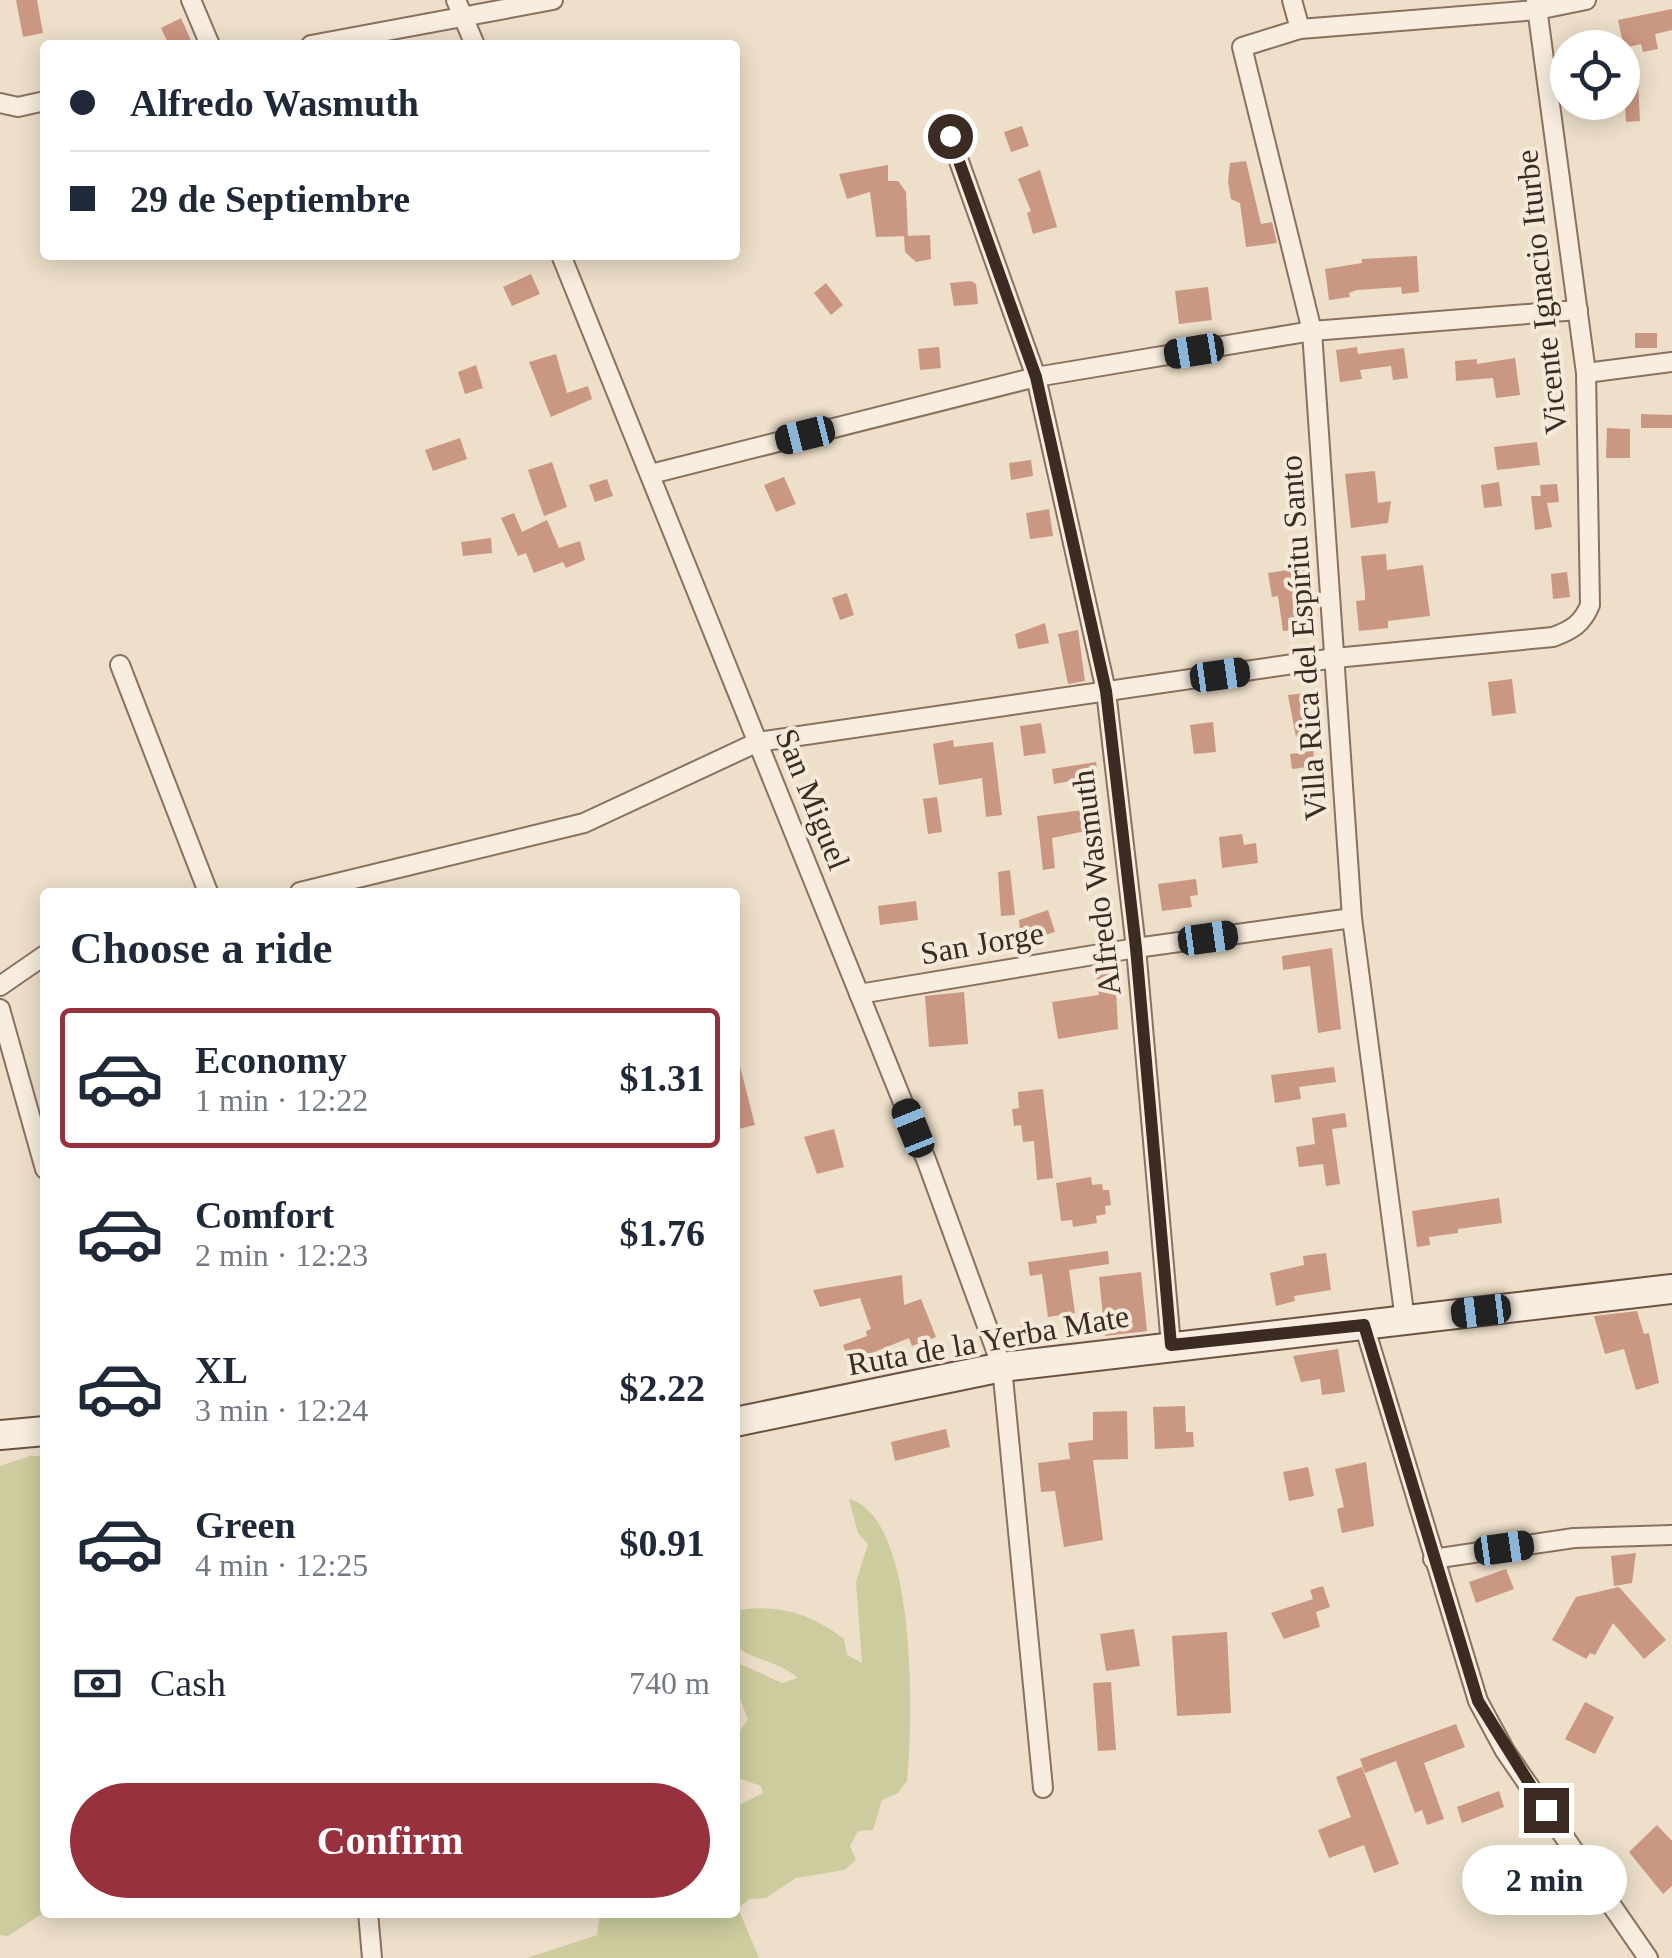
<!DOCTYPE html>
<meta charset="utf-8">
<style>
:root{--surface:#fff;--page:#f2f2f3;--text:#1f2937;--muted:#747a83;--line:#e0e1e3;--accent:#97313e}
body{margin:0;font-family:"Times New Roman",serif;background:var(--page);color:var(--text);height:100vh;display:flex;flex-direction:column;font-size:38px;white-space:nowrap}
*{box-sizing:border-box;margin:0}
p{font-size:32px;color:var(--muted)}
.icon{flex:none;width:55px;height:55px;fill:none;stroke:currentColor;stroke-width:2;stroke-linecap:round;stroke-linejoin:round}
.map{position:relative;flex:1;overflow:hidden}
.sheet{position:absolute;left:40px;top:888px;width:700px;height:1030px;display:flex;flex-direction:column;background:var(--surface);border-radius:10px;box-shadow:0 5px 25px #0003}
.sheet>*{flex:none}
.hud{position:absolute;left:40px;top:40px;width:700px;height:220px;border-radius:10px;box-shadow:0 5px 25px #0003;display:grid;align-content:center;height:220px;padding:0 30px;background:var(--surface)}
.controls{position:absolute;left:1550px;top:30px;display:grid;gap:20px}
.controls a{display:grid;place-items:center;width:90px;height:90px;border-radius:50%;background:var(--surface);box-shadow:0 5px 25px #0003;font-size:50px}
.end{position:absolute;width:45px;height:45px;margin:-22px;border:12px solid #3b2b22;background:#fff;box-shadow:0 0 0 5px #fff}
.from{border-radius:50%}
.bubble{position:absolute;height:70px;border-radius:35px;background:var(--surface);box-shadow:0 5px 25px #0003;font-size:32px;font-weight:600;line-height:70px;text-align:center}
.car{position:absolute;width:30px;height:60px;margin:-30px -15px;border-radius:12px;box-shadow:0 0 8px 2px #0007;background:linear-gradient(#222 24%,#8ab4d8 0 40%,#222 0 76%,#8ab4d8 0 86%,#222 0)}
.hud b{display:flex;align-items:center;gap:35px;height:95px;font-size:38px}
.hud b+b{border-top:2px solid var(--line)}
.hud i{width:25px;height:25px;background:var(--text)}
ul{padding:0;list-style:none}
li{display:flex;align-items:center;gap:30px;height:140px;margin:0 20px 15px;padding:0 10px;border:5px solid transparent;border-radius:10px}
li div{flex:1}
li b{display:block;font-size:38px}
li em{font-style:normal;font-weight:600}
li.on{border-color:var(--accent)}
li>.icon{width:90px;height:90px;stroke-width:1.5}
h2{padding:0 30px;font-size:45px;line-height:120px}
.pay{display:flex;align-items:center;gap:25px;height:110px;padding:0 30px;font-size:38px}
.pay p{margin-inline-start:auto}
.button{display:flex;gap:20px;margin-top:auto;padding:20px 30px}
.button a{flex:1;height:115px;border-radius:60px;background:var(--accent);color:#fff;font-size:40px;font-weight:600;line-height:115px;text-align:center}
.map>svg:first-child{display:block}
.green{fill:#cccc9e}
.building{fill:#ca9782}
.lines{fill:none;stroke-linecap:round;stroke-linejoin:round}
.street-casing{stroke:#8a715f;stroke-width:22}
.secondary-casing{stroke:#6c5242;stroke-width:32}
.street{stroke:#f8edde;stroke-width:18}
.secondary{stroke:#f8edde;stroke-width:28}
.route{stroke:#3b2b22;stroke-width:12}
.labels{text-anchor:middle;dominant-baseline:central;stroke-width:8;stroke-linejoin:round;paint-order:stroke}
.street-label{font-size:32px;fill:#3b2b22;stroke:#f5eada}
</style>
<div class="map">
<svg width="1672" height="1958" viewBox="0 0 1672 1958">
<rect width="100%" height="100%" fill="#eddfca"/>
<g class="green">
<polygon points="30,1456 45,1456 45,1912 8,1936 0,1935 0,1466"/>
<path d="M849 1499C918 1517 913 1721 907 1781L898 1793 882 1800 873 1830 858 1831 850 1846 856 1860 844 1870 796 1878 766 1898 750 1899 738 1908 759 1958H527L597 1935 600 1913 735 1912V1807L763 1793 761 1786 735 1777V1737L748 1720C741 1699 731 1684 738 1663L782 1683 798 1678C779 1661 748 1659 735 1645L739 1610C778 1604 812 1614 844 1639L847 1655 862 1663 856 1582 868 1544 858 1533Z"/>
</g>
<g class="building">
<polygon points="16,0 37,0 43,33 23,37"/>
<polygon points="1672,9 1672,30 1655,34 1658,49 1643,52 1641,44 1624,48 1618,20"/>
<polygon points="181,18 193,45 169,45 161,28"/>
<polygon points="1638,81 1640,121 1626,122 1624,82"/>
<polygon points="1022,126 1029,146 1011,152 1004,132"/>
<polygon points="1246,161 1261,224 1272,222 1277,243 1246,247 1240,203 1231,199 1228,182 1230,163"/>
<polygon points="888,165 888,181 898,181 906,192 908,236 876,237 870,192 847,199 839,174"/>
<polygon points="1040,170 1057,227 1033,234 1027,213 1031,211 1018,179"/>
<polygon points="930,235 931,259 916,262 905,252 904,236"/>
<polygon points="1417,256 1419,292 1402,294 1401,287 1357,290 1349,293 1350,297 1329,300 1325,269 1362,263 1362,259"/>
<polygon points="531,274 540,294 512,306 503,287"/>
<polygon points="971,281 976,284 978,304 954,306 950,283"/>
<polygon points="826,283 843,305 831,315 814,293"/>
<polygon points="1208,287 1212,320 1179,324 1175,291"/>
<rect x="1635" y="333" width="22" height="15"/>
<polygon points="939,347 941,368 920,370 918,349"/>
<polygon points="1357,347 1358,354 1404,348 1408,378 1393,380 1391,366 1360,370 1362,379 1340,382 1336,350"/>
<polygon points="556,354 567,393 588,386 592,399 551,417 529,362"/>
<polygon points="1515,358 1520,395 1496,398 1493,378 1456,381 1455,361 1477,359 1477,364"/>
<polygon points="476,365 483,388 465,394 458,372"/>
<polygon points="1641,414 1672,415 1672,428 1641,428"/>
<polygon points="1607,428 1630,429 1630,458 1606,458"/>
<polygon points="460,438 467,459 433,471 425,450"/>
<polygon points="1537,442 1540,465 1497,470 1494,447"/>
<polygon points="1031,460 1033,476 1011,480 1009,463"/>
<polygon points="552,462 567,507 544,516 528,470"/>
<polygon points="1375,471 1378,503 1391,501 1388,523 1351,528 1345,474"/>
<polygon points="784,477 796,504 776,512 764,485"/>
<polygon points="607,479 613,496 595,502 589,485"/>
<polygon points="1499,482 1502,506 1484,508 1481,485"/>
<polygon points="1557,484 1559,502 1547,503 1552,527 1535,530 1531,496 1541,496 1540,485"/>
<polygon points="1049,509 1053,536 1030,539 1026,513"/>
<polygon points="514,513 522,532 547,520 559,548 580,541 585,560 566,568 563,562 534,573 526,553 518,556 501,518"/>
<polygon points="491,538 492,553 463,556 461,542"/>
<polygon points="1386,554 1387,570 1423,565 1430,616 1388,621 1388,628 1359,631 1356,601 1365,600 1365,592 1361,556"/>
<polygon points="1306,567 1310,591 1302,592 1307,628 1283,631 1278,596 1272,597 1268,573"/>
<polygon points="1567,572 1570,597 1553,599 1551,574"/>
<polygon points="847,593 854,615 840,620 832,598"/>
<polygon points="1045,623 1049,643 1018,649 1015,634"/>
<polygon points="1078,630 1085,681 1068,684 1058,634"/>
<polygon points="1512,679 1516,713 1492,716 1488,682"/>
<polygon points="1306,693 1315,766 1292,769 1290,754 1299,753 1288,695"/>
<polygon points="1213,722 1216,752 1194,754 1190,725"/>
<polygon points="1041,723 1046,753 1024,756 1020,726"/>
<polygon points="953,740 954,747 993,742 1002,815 986,817 982,778 939,785 933,744"/>
<polygon points="1096,762 1098,776 1054,784 1052,769"/>
<polygon points="937,797 942,832 928,834 923,799"/>
<polygon points="1083,810 1086,831 1052,838 1055,868 1043,870 1037,816"/>
<polygon points="1242,834 1244,845 1256,843 1258,863 1222,868 1219,837"/>
<polygon points="1010,870 1015,915 1001,916 998,872"/>
<polygon points="1196,879 1198,895 1190,896 1192,907 1162,911 1158,884"/>
<polygon points="916,901 918,920 880,925 878,906"/>
<polygon points="1048,910 1055,932 1021,942 1019,920"/>
<polygon points="1332,948 1341,1029 1318,1033 1310,966 1283,970 1282,956"/>
<polygon points="1115,970 1118,1029 1058,1039 1052,1002 1099,995 1096,973"/>
<polygon points="964,992 968,1044 929,1047 925,996"/>
<polygon points="740,1066 755,1125 735,1130 735,1067"/>
<polygon points="1334,1067 1336,1082 1299,1087 1301,1099 1275,1103 1271,1075"/>
<polygon points="1043,1089 1053,1178 1037,1180 1034,1141 1023,1142 1021,1125 1014,1126 1012,1109 1019,1108 1018,1092"/>
<polygon points="1345,1113 1347,1127 1332,1129 1340,1184 1326,1186 1323,1164 1299,1167 1296,1147 1315,1144 1312,1118"/>
<polygon points="834,1129 844,1167 817,1174 804,1137"/>
<polygon points="1091,1177 1092,1185 1102,1184 1103,1190 1109,1190 1111,1205 1105,1206 1106,1214 1096,1216 1097,1223 1073,1227 1072,1220 1061,1221 1056,1183"/>
<polygon points="1499,1198 1502,1223 1458,1229 1458,1233 1429,1237 1430,1245 1417,1247 1412,1211"/>
<polygon points="1108,1251 1109,1264 1069,1270 1075,1313 1048,1317 1042,1274 1030,1276 1028,1262"/>
<polygon points="1326,1253 1331,1290 1294,1296 1295,1301 1276,1306 1270,1273 1304,1265 1303,1256"/>
<polygon points="1141,1272 1147,1331 1105,1336 1099,1277"/>
<polygon points="902,1275 904,1305 921,1299 936,1337 912,1346 909,1338 872,1353 877,1364 853,1373 843,1345 867,1336 866,1331 871,1329 860,1298 820,1307 813,1290"/>
<polygon points="1637,1311 1644,1334 1649,1333 1659,1383 1636,1390 1624,1349 1605,1354 1594,1316"/>
<polygon points="1034,1324 1036,1345 1021,1347 1019,1326"/>
<polygon points="1338,1349 1345,1392 1322,1395 1320,1379 1301,1382 1293,1356"/>
<polygon points="1185,1406 1186,1432 1193,1432 1194,1447 1155,1449 1153,1407"/>
<polygon points="1127,1411 1128,1459 1093,1460 1103,1540 1064,1547 1055,1491 1041,1492 1038,1463 1070,1459 1068,1443 1093,1440 1093,1412"/>
<polygon points="946,1429 950,1447 895,1461 891,1442"/>
<polygon points="1366,1462 1374,1526 1342,1533 1337,1509 1344,1507 1335,1469"/>
<polygon points="1308,1467 1314,1496 1289,1501 1283,1472"/>
<polygon points="1636,1553 1632,1583 1614,1586 1611,1556"/>
<polygon points="1506,1569 1514,1589 1476,1603 1469,1582"/>
<polygon points="1323,1586 1330,1607 1316,1612 1320,1627 1284,1639 1271,1613 1313,1599 1310,1590"/>
<polygon points="1619,1587 1666,1640 1644,1659 1613,1623 1595,1655 1590,1653 1586,1659 1552,1640 1576,1597"/>
<polygon points="1134,1629 1140,1666 1106,1671 1100,1634"/>
<polygon points="1227,1632 1231,1713 1177,1716 1172,1636"/>
<polygon points="1111,1682 1116,1750 1098,1751 1093,1683"/>
<polygon points="1585,1702 1614,1717 1595,1754 1565,1739"/>
<polygon points="1456,1724 1465,1747 1424,1763 1444,1819 1427,1825 1422,1810 1415,1813 1396,1761 1365,1773 1360,1759"/>
<polygon points="1362,1767 1399,1864 1374,1873 1364,1845 1329,1858 1318,1830 1351,1817 1336,1777"/>
<polygon points="1499,1791 1504,1807 1462,1823 1457,1807"/>
<polygon points="1657,1825 1672,1841 1672,1886 1663,1894 1629,1852"/>
</g>
<g class="lines">
<defs>
<g id="street">
<polyline points="191,0 210,45"/>
<polyline points="456,0 475,45"/>
<polyline points="1292,0 1300,29 1242,47 1312,331 1352,918 1405,1320"/>
<polyline points="1300,29 1537,10 1586,0"/>
<polyline points="311,45 553,0"/>
<polyline points="0,103 18,107 45,101"/>
<polyline points="950,136 1036,377 1106,691 1136,948 1171,1345"/>
<polyline points="561,255 927,1162 1002,1367 1043,1788"/>
<polyline points="1586,373 1672,362"/>
<polyline points="651,474 1036,377 1312,331 1578,310"/>
<polyline points="120,665 208,892"/>
<path d="M300 892 584 823 758 742 1335 658 1553 637C1572 630 1582 624 1590 605L1586 373 1536 0"/>
<polyline points="0,986 45,955"/>
<polyline points="859,994 1136,948 1352,918"/>
<polyline points="0,1009 45,1169"/>
<polyline points="1364,1325 1478,1701 1505,1751 1648,1958"/>
<polyline points="1433,1559 1574,1538 1672,1535"/>
<polyline points="368,1912 372,1958"/>
</g>
<g id="secondary">
<polyline points="735,1422 1002,1367 1672,1289"/>
<polyline points="0,1435 45,1431"/>
</g>
</defs>
<use href="#street" class="street-casing"/>
<use href="#secondary" class="secondary-casing"/>
<use href="#street" class="street"/>
<use href="#secondary" class="secondary"/>
</g>
<g class="lines">
<polyline class="route" points="950,136 1036,377 1106,691 1136,948 1171,1345 1364,1325 1478,1701 1546,1810"/>
</g>
<g class="labels">
<g class="street-label">
<text transform="translate(1541 292) rotate(-96)">Vicente Ignacio Iturbe</text>
<text transform="translate(1303 638) rotate(-94)">Villa Rica del Espíritu Santo</text>
<text transform="translate(813 799) rotate(68)">San Miguel</text>
<text transform="translate(1096 883) rotate(-97)">Alfredo Wasmuth</text>
<text transform="translate(982 943) rotate(-10)">San Jorge</text>
<text transform="translate(988 1340) rotate(-10)">Ruta de la Yerba Mate</text>
</g>
</g>
</svg>
<div class="controls">
<a><svg class="icon" aria-label="locate" viewBox="0 0 24 24"><circle cx="12" cy="12" r="6"/><path d="M12 2v4M12 18v4M2 12h4M18 12h4"/></svg></a>
</div>
<i class="end from" style="left:950px;top:136px"></i>
<i class="end" style="left:1546px;top:1810px"></i>
<div class="bubble" style="left:1462px;top:1845px;width:165px">2 min</div>
<i class="car" style="left:1194px;top:351px;rotate:261deg"></i>
<i class="car" style="left:805px;top:435px;rotate:256deg"></i>
<i class="car" style="left:1220px;top:675px;rotate:82deg"></i>
<i class="car" style="left:1208px;top:938px;rotate:82deg"></i>
<i class="car" style="left:913px;top:1128px;rotate:338deg"></i>
<i class="car" style="left:1481px;top:1311px;rotate:263deg"></i>
<i class="car" style="left:1504px;top:1548px;rotate:82deg"></i>
<div class="hud">
<b><i class="from"></i>Alfredo Wasmuth</b>
<b><i></i>29 de Septiembre</b>
</div>
<section class="sheet">
<h2>Choose a ride</h2>
<ul>
<li class="on"><svg class="icon" aria-label="car" viewBox="0 0 24 24"><path d="M5 17H2v-5l4-1 3-4h7l3 4 3 1v5h-3M9 17h6M6 11h13"/><circle cx="7" cy="17" r="2"/><circle cx="17" cy="17" r="2"/></svg><div><b>Economy</b><p>1 min · 12:22</p></div><em>$1.31</em></li>
<li><svg class="icon" aria-label="car" viewBox="0 0 24 24"><path d="M5 17H2v-5l4-1 3-4h7l3 4 3 1v5h-3M9 17h6M6 11h13"/><circle cx="7" cy="17" r="2"/><circle cx="17" cy="17" r="2"/></svg><div><b>Comfort</b><p>2 min · 12:23</p></div><em>$1.76</em></li>
<li><svg class="icon" aria-label="car" viewBox="0 0 24 24"><path d="M5 17H2v-5l4-1 3-4h7l3 4 3 1v5h-3M9 17h6M6 11h13"/><circle cx="7" cy="17" r="2"/><circle cx="17" cy="17" r="2"/></svg><div><b>XL</b><p>3 min · 12:24</p></div><em>$2.22</em></li>
<li><svg class="icon" aria-label="car" viewBox="0 0 24 24"><path d="M5 17H2v-5l4-1 3-4h7l3 4 3 1v5h-3M9 17h6M6 11h13"/><circle cx="7" cy="17" r="2"/><circle cx="17" cy="17" r="2"/></svg><div><b>Green</b><p>4 min · 12:25</p></div><em>$0.91</em></li>
</ul>
<div class="pay"><svg class="icon" aria-label="cash" viewBox="0 0 24 24"><path d="M3 7h18v10H3z"/><circle cx="12" cy="12" r="2"/></svg>Cash<p>740 m</p></div>
<div class="button"><a>Confirm</a></div>
</section>
</div>
